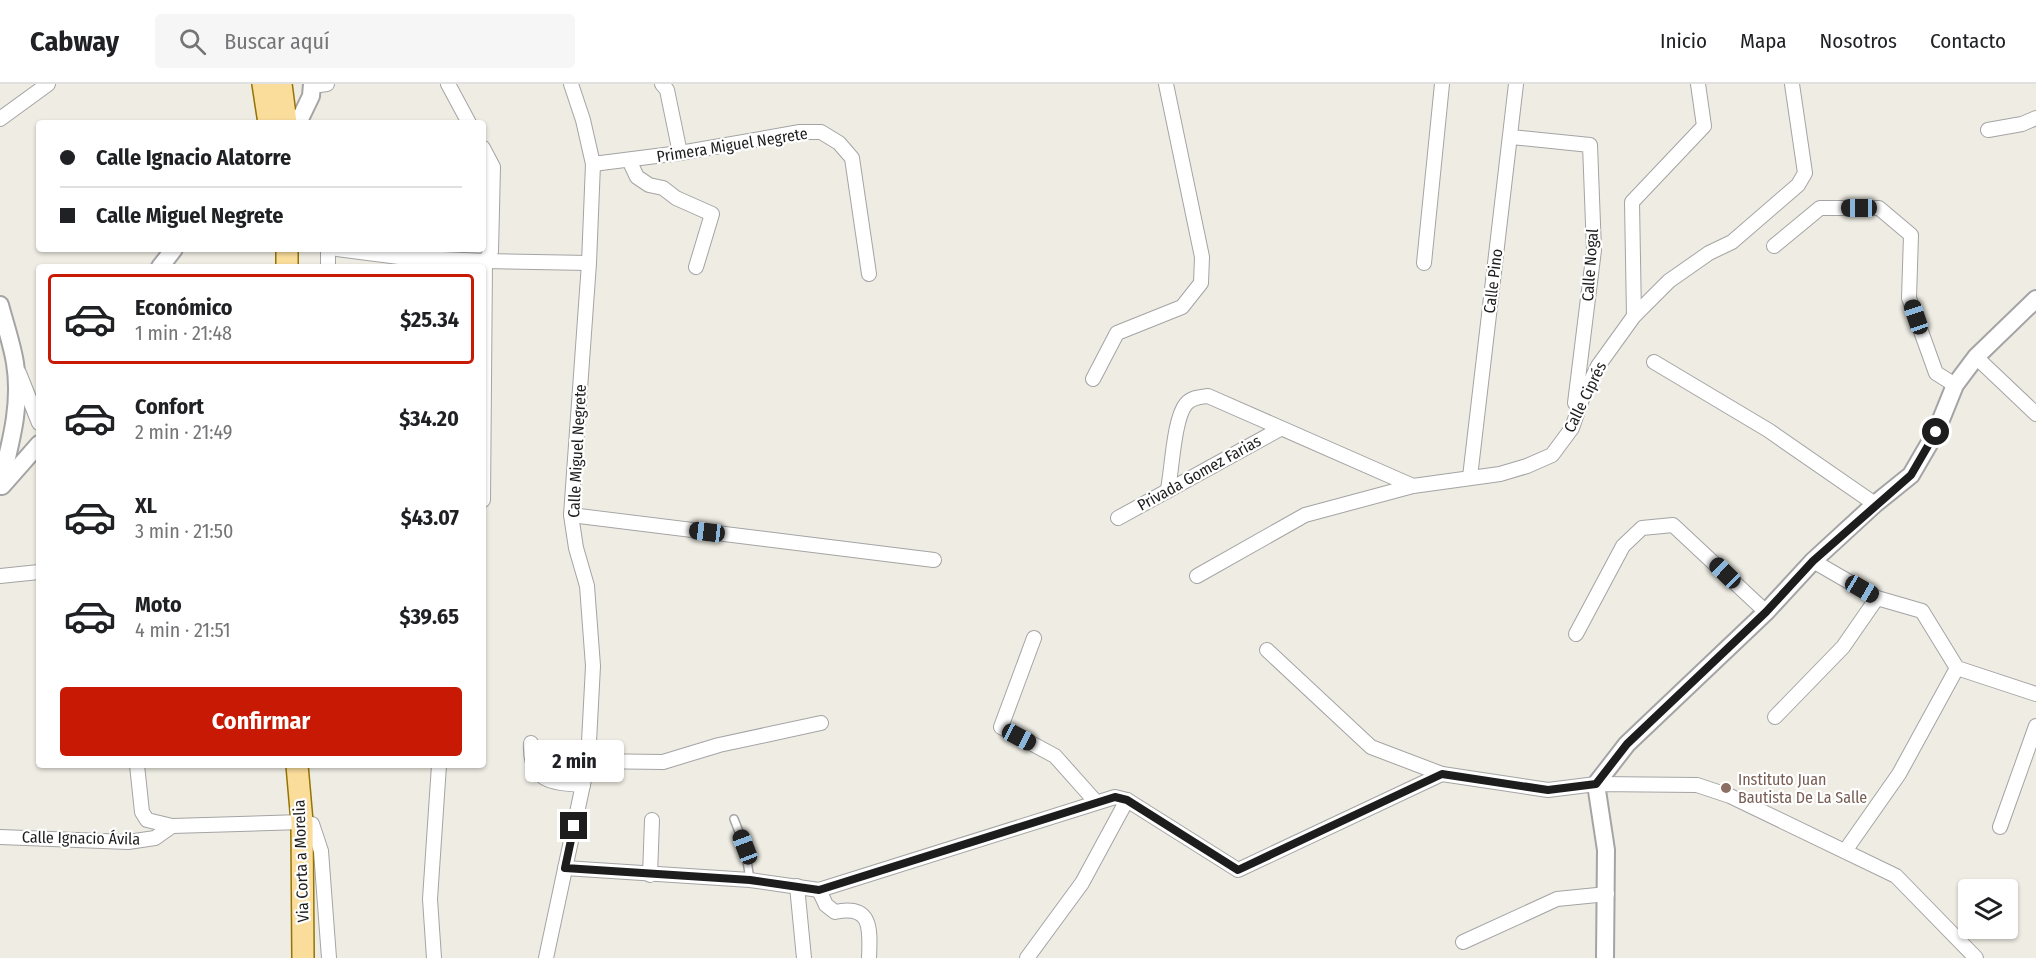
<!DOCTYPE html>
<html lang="es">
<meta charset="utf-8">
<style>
:root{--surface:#fff;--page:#f6f6f6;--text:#202124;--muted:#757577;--line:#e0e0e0;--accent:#c71903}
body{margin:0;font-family:"Fira Sans Condensed",sans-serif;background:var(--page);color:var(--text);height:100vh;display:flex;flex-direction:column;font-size:22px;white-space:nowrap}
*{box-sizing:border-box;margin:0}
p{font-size:20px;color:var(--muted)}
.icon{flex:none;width:33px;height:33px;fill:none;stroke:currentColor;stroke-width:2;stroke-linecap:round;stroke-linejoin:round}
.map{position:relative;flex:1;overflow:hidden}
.panel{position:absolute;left:36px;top:180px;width:450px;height:504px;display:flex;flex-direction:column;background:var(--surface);border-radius:6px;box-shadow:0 2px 4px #0004}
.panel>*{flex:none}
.banner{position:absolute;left:36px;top:36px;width:450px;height:132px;border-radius:6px;box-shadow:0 2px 4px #0004;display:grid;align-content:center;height:132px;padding:0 24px;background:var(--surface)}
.tools{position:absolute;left:1958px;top:795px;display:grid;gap:12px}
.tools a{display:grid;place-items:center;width:60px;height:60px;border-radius:6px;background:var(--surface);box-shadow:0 2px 4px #0004;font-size:30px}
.end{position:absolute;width:27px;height:27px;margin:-14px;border:8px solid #1d1d1d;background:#fff;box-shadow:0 0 0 3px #fff}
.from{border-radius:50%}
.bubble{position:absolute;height:42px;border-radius:6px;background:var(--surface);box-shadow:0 2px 4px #0004;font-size:20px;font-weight:700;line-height:42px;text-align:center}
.car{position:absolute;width:18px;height:36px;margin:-18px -9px;border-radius:8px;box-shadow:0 0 4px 2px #0007;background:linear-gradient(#222 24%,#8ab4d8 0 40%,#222 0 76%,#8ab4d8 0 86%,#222 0)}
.banner b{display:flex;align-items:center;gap:21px;height:57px;font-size:22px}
.banner b+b{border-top:2px solid var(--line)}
.banner i{width:15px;height:15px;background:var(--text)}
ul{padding:10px 0 0;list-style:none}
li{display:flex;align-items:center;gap:18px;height:90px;margin:0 12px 9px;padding:0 12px;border:3px solid transparent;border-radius:6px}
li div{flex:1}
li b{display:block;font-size:22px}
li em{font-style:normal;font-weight:700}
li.on{border-color:var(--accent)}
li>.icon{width:54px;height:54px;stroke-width:1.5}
.primary-button{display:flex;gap:12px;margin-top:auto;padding:12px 24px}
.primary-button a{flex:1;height:69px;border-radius:6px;background:var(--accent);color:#fff;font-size:24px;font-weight:700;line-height:69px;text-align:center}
header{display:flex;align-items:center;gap:36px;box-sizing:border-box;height:84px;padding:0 30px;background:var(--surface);border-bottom:2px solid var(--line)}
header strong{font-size:28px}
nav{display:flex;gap:33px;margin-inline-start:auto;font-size:21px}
.search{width:420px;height:54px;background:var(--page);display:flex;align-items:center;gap:15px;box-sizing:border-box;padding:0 21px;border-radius:6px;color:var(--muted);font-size:22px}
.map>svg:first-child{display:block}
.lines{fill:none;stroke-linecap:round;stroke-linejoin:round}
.service-casing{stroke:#a4a4a4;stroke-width:10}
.minor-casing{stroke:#a4a4a4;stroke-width:16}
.tertiary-casing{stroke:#a4a4a4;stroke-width:20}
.primary-casing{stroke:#947402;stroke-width:24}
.service{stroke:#fff;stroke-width:7}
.minor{stroke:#fff;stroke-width:14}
.tertiary{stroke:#fff;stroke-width:16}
.primary{stroke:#fadc9b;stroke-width:21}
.route{stroke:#1d1d1d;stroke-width:8}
.education-dot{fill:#8d6e63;stroke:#fff;stroke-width:2}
.labels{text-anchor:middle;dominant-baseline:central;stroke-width:4.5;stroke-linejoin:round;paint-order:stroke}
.street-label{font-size:16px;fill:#1d1d1d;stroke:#fff}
.education-label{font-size:16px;fill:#785e54;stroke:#fff;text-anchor:start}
</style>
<header>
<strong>Cabway</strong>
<div class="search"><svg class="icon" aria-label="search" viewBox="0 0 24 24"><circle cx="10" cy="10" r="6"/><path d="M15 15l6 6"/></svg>Buscar aquí</div>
<nav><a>Inicio</a><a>Mapa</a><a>Nosotros</a><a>Contacto</a></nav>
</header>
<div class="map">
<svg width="2036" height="874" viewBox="0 0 2036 874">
<rect width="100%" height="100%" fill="#eeece3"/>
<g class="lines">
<defs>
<polyline id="service" points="734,735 745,763 750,796"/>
<g id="minor">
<polyline points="448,0 469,39"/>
<polyline points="662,0 667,6 680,69"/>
<polyline points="312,2 327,0"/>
<polyline points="0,35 48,0"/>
<polyline points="1988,46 2022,40 2036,34"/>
<polyline points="1511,53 1590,61 1594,166 1575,319"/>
<polyline points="483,64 493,83 491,167 485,177 483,416"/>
<polyline points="629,76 637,93 649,101 663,104 676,114 712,130 696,183"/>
<polyline points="593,80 680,69 800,48 821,48 839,59 852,74 869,190"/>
<polyline points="1774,162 1820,124 1879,124 1911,151 1909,214 1936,289 1955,301"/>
<polyline points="328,165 328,183"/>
<polyline points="337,165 399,173 485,177 589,179"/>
<polyline points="1424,179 1442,0"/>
<polyline points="1634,232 1632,118 1704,42 1698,0"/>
<polyline points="1976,273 2036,330"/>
<polyline points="1654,278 1768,346 1875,420"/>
<polyline points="19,289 39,339"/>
<polyline points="1093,295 1117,249 1182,223 1201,199 1202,173 1166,0"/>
<polyline points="1470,393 1516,0"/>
<path d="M1168 405C1172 385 1174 334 1186 320 1192 313 1201 313 1208 312L1413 402"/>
<polyline points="571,431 934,476"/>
<polyline points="1118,434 1280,345"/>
<polyline points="1813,477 1877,514 1922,527 1957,584 2036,610"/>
<polyline points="0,492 39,488"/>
<polyline points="1197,492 1305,431 1413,402 1500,390 1527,382 1552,371 1572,344 1582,315 1598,282 1634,232 1669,197 1709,169 1732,158 1798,101 1805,89 1792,0"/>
<polyline points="1576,550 1623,462 1642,444 1673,441 1766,528"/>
<polyline points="1034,554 1001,643 1055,672 1096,718"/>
<polyline points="1267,566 1371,663 1442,690"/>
<polyline points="1775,633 1843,563 1877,514"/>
<path d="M531 659C529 698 552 699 583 701"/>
<polyline points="588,677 663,678 719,661 821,639"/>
<polyline points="137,681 142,728 147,736 172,742"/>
<polyline points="2000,743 2036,642"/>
<polyline points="0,753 128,758 155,754 172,742 302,738 312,740 321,767 329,874"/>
<polyline points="1845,767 1899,690 1957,584"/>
<polyline points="565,784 750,796 819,806 1115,713 1127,716 1238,786 1442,690 1548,706 1596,700 1697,701 1730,712 1896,792 1976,874"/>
<polyline points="650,791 652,736"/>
<polyline points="797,802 804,874"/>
<path d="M819 806 826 821 835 828C873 820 870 846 869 874"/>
<polyline points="1463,858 1557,815 1607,810"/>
<polyline points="434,874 430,815 439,681"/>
<polyline points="546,874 588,677 593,582 587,502 576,464 571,431 589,179 593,80 583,36 571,0"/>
<polyline points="1027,874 1082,799 1127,716"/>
</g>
<g id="tertiary">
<polyline points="298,39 311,12 312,0"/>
<polyline points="160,183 174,165"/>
<path d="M0 221C5 240 12 260 15 279 22 321 10 361 0 402"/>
<polyline points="2,402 39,360"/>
<polyline points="1605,874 1606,766 1596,700 1627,660 1766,528 1813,477 1875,420 1911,391 1936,348 1955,301 1976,273 2036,215"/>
</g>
<g id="primary">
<polyline points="263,0 269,39"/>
<polyline points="281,0 286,39"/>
<polyline points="287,165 287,183"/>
<polyline points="297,681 302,738 303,874"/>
</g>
</defs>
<use href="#service" class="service-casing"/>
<use href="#minor" class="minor-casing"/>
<use href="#tertiary" class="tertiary-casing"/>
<use href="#primary" class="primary-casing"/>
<use href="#service" class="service"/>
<use href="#minor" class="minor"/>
<use href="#tertiary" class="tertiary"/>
<use href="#primary" class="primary"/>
</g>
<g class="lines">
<polyline class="route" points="574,742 565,784 750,796 819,806 1115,713 1127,716 1238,786 1442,690 1548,706 1596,700 1627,660 1766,528 1813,477 1911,391 1936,348"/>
</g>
<circle class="education-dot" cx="1726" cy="704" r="6"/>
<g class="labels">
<g class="street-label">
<text transform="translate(732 61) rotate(-9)">Primera Miguel Negrete</text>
<text transform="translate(1590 181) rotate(-86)">Calle Nogal</text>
<text transform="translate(1493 197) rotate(-83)">Calle Pino</text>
<text transform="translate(1585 313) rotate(-64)">Calle Ciprés</text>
<text transform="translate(577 367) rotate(-87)">Calle Miguel Negrete</text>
<text transform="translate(1199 389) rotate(-29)">Privada Gomez Farias</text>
<text transform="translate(81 754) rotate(1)">Calle Ignacio Ávila</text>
<text transform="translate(301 777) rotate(-92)">Via Corta a Morelia</text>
</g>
<g class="education-label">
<text x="1738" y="695">Instituto Juan<tspan x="1738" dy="18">Bautista De La Salle</tspan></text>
</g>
</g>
</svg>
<div class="tools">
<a><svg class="icon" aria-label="layers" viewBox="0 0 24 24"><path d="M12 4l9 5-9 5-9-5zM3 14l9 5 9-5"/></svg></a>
</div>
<i class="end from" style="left:1936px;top:348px"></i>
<i class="end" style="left:574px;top:742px"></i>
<div class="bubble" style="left:525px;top:656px;width:99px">2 min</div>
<i class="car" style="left:1859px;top:124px;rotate:270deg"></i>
<i class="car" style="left:1916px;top:233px;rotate:341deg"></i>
<i class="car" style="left:707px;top:448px;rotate:277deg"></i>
<i class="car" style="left:1725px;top:489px;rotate:314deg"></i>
<i class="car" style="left:1862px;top:505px;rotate:120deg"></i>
<i class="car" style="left:1019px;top:653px;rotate:118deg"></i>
<i class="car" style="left:745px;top:763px;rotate:339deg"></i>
<div class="banner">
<b><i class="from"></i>Calle Ignacio Alatorre</b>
<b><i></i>Calle Miguel Negrete</b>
</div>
<section class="panel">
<ul>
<li class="on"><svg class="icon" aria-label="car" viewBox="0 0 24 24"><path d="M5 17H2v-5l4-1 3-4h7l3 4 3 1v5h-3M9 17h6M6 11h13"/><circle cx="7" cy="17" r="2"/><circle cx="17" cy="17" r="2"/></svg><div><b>Económico</b><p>1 min · 21:48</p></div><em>$25.34</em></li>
<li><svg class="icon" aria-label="car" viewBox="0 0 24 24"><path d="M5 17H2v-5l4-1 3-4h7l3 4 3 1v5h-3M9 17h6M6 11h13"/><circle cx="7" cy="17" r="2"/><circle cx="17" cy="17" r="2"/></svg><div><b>Confort</b><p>2 min · 21:49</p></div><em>$34.20</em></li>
<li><svg class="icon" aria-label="car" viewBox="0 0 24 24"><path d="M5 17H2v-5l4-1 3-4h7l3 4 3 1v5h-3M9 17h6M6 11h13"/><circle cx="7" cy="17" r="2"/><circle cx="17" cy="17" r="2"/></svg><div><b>XL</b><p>3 min · 21:50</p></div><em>$43.07</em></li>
<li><svg class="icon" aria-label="car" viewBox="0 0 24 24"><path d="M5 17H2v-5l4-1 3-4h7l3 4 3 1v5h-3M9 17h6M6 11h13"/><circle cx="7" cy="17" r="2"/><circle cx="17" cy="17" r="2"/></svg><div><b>Moto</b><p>4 min · 21:51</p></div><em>$39.65</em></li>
</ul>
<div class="primary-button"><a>Confirmar</a></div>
</section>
</div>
